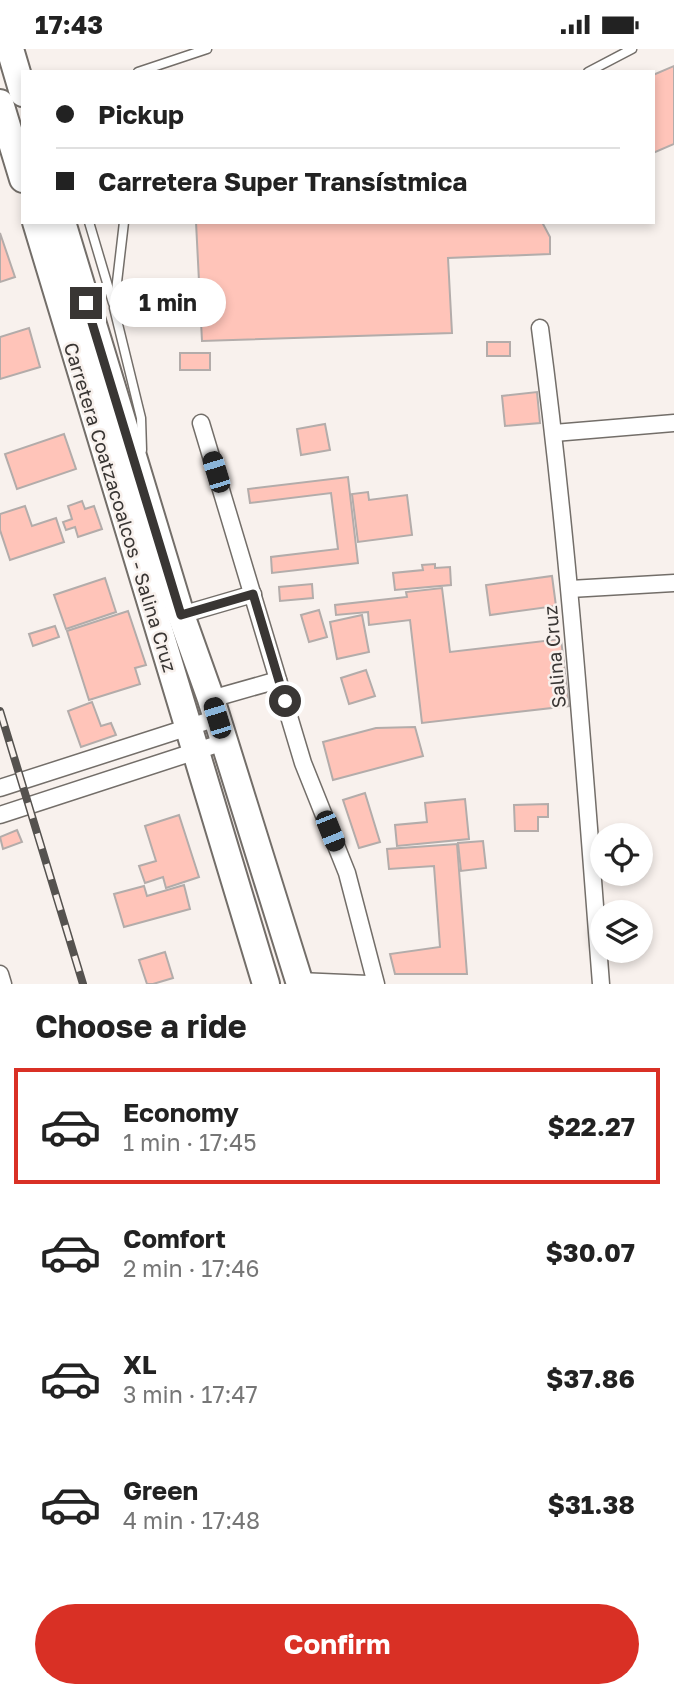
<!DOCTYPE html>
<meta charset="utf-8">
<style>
:root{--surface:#fff;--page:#f6f6f6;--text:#222;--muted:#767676;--line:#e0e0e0;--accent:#d93025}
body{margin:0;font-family:"Golos Text",sans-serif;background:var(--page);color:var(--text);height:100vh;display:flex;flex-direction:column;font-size:26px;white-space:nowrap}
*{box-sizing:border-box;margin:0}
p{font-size:23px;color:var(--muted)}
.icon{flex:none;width:38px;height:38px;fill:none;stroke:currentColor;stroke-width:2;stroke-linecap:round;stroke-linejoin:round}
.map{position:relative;height:935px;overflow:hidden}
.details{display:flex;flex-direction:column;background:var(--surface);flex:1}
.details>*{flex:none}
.hud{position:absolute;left:21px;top:21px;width:634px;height:154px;border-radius:0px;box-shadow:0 4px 10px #0003;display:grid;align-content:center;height:154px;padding:0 35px;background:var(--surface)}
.controls{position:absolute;left:590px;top:774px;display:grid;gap:14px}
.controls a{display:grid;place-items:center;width:63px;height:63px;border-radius:50%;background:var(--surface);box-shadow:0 4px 10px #0003;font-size:35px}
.end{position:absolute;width:32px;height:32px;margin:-16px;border:9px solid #393634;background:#fff;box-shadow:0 0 0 4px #fff}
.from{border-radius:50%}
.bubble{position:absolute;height:49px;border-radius:24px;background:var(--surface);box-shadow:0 4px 10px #0003;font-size:23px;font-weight:700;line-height:49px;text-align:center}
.car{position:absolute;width:21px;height:42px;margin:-21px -10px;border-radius:9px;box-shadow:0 0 5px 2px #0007;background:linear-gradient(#222 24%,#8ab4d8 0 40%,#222 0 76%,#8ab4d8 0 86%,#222 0)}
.hud b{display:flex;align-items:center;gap:24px;height:66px;font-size:26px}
.hud b+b{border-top:2px solid var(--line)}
.hud i{width:18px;height:18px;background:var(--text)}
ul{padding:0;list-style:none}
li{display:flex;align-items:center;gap:21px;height:116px;margin:0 14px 10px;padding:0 21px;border:4px solid transparent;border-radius:0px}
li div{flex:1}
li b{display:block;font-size:26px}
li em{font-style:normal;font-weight:700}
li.active{border-color:var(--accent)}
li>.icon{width:63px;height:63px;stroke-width:1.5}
h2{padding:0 35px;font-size:32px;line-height:84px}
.cta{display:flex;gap:14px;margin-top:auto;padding:14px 35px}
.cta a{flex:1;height:80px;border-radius:42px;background:var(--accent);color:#fff;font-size:28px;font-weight:700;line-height:80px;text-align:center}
.status{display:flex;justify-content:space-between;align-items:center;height:49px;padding:0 35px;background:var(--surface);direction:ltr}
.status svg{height:19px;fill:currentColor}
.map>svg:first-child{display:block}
.building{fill:#ffc4b9;stroke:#b3acaa;stroke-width:2}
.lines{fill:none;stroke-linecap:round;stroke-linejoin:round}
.service-casing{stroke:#736e69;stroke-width:11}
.minor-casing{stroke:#736e69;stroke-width:19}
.primary-casing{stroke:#736e69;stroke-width:30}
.service{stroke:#fff;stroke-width:8}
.minor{stroke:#fff;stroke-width:16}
.primary{stroke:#fff;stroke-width:26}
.rail-casing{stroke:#55524f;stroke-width:8}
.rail{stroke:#f8f1ed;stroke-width:5;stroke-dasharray:16;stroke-linecap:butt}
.route{stroke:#393634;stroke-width:9}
.labels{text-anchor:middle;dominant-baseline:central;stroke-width:5;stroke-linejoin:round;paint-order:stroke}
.street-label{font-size:19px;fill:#393634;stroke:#f8f1ed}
</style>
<div class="status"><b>17:43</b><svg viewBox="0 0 49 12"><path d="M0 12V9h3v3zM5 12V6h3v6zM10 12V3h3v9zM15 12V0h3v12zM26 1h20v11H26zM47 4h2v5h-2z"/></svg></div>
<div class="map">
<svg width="674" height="935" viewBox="0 0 674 935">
<rect width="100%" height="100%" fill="#f8f1ed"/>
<g class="building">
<polygon points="674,17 674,95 653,104 653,26"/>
<polygon points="196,173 542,173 550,188 550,205 448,209 452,284 202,292"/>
<polygon points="0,184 15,228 0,233"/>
<polygon points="29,279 40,318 0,330 0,288"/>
<rect x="487" y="293" width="23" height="14"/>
<rect x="180" y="304" width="30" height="17"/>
<polygon points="537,343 540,374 505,377 502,347"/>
<polygon points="325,375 330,401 301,406 297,380"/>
<polygon points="64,385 76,420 17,440 5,405"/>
<polygon points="348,428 358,514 272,524 271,508 338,500 331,444 250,454 248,440"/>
<polygon points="368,443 369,451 407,446 412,486 358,493 352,445"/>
<polygon points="82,452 85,460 94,457 102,480 78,488 75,478 66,481 63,473 72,470 68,457"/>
<polygon points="25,457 32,477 56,469 64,493 10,511 0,481 0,465"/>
<polygon points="435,515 435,519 450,518 451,536 395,541 393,524 423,521 422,516"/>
<polygon points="552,527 556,557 490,566 486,536"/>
<polygon points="105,529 116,563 66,580 54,546"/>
<polygon points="312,535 313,549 280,552 279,538"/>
<polygon points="442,539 450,603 561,590 569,657 422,674 410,571 369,576 368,563 336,566 335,556 407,548 406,543"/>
<polygon points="319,561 327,588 309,593 301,566"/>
<polygon points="128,562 146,616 135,619 140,635 89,651 67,582"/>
<polygon points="362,566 369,603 337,610 330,573"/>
<polygon points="55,577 59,588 33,597 29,585"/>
<polygon points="366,621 375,647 349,655 341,629"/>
<polygon points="92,653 101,677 111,674 116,686 81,698 68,662"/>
<polygon points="415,678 423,707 333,731 323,693 376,679"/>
<polygon points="365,744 380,793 359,799 343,751"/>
<polygon points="465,750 469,790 397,797 395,776 427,773 425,754"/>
<polygon points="548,755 548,768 538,768 538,782 515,782 514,756"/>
<polygon points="179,766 199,828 166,839 163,828 145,834 139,817 156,812 145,777"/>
<polygon points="17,781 22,793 3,800 0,788"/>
<polygon points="483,792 486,819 461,822 458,794"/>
<polygon points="457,795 467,925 395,925 390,905 440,898 434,817 389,820 387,800"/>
<polygon points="184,836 190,860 124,878 114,845 144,837 147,847"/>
<polygon points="165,903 173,929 153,935 147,935 139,911"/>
</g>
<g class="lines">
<defs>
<g id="service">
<polyline points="138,23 207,0"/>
<polyline points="588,23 632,0"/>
<polyline points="89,173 113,254"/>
<polyline points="124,173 114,259 141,369 142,401"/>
</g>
<g id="minor">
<path d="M540 279C569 497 584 716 601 935"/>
<polyline points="201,374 303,714 347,824 376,935"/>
<polyline points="554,384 674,374"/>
<polyline points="570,540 674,534"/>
<polyline points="181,566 253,545"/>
<polyline points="211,650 278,631"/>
<polyline points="0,739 217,669"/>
<polyline points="0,766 224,693"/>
<polyline points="0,925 3,935"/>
<polyline points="299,932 368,935"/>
</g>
<g id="primary">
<polyline points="10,0 23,44"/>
<polyline points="0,54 23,130"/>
<polyline points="36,173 266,935"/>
<polyline points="62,173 181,566 211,650 300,935"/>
</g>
</defs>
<use href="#service" class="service-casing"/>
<use href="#minor" class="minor-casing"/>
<use href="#primary" class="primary-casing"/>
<use href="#service" class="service"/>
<use href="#minor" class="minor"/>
<use href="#primary" class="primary"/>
<defs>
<polyline id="rail" points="0,662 83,935"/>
</defs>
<use href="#rail" class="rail-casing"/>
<use href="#rail" class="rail"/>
</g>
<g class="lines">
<polyline class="route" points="86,254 181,566 253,545 285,652"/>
</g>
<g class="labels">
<g class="street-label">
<text transform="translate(121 458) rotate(73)">Carretera Coatzacoalcos - Salina Cruz</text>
<text transform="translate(554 608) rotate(-95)">Salina Cruz</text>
</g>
</g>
</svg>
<div class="controls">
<a><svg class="icon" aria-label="locate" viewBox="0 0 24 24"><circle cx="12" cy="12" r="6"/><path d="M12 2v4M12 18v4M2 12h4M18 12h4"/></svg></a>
<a><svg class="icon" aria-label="layers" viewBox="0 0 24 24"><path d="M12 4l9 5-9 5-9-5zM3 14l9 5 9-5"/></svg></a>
</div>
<i class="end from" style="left:285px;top:652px"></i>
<i class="end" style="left:86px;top:254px"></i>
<div class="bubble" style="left:110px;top:229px;width:116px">1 min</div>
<i class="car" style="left:216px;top:423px;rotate:343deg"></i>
<i class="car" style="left:217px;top:669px;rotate:343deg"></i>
<i class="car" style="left:330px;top:782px;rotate:158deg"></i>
<div class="hud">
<b><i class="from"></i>Pickup</b>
<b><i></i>Carretera Super Transístmica</b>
</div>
</div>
<section class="details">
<h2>Choose a ride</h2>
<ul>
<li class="active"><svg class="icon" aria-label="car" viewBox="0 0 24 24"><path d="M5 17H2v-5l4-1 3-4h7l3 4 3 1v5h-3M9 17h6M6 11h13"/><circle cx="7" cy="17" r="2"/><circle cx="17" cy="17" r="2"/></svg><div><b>Economy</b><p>1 min · 17:45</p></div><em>$22.27</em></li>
<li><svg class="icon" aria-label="car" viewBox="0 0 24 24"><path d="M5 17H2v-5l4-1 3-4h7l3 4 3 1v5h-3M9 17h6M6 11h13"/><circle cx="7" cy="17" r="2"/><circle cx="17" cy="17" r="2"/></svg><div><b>Comfort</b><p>2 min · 17:46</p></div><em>$30.07</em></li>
<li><svg class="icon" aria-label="car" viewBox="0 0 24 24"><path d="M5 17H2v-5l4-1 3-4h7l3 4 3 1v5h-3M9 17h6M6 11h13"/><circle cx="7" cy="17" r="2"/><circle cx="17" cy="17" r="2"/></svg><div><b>XL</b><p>3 min · 17:47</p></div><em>$37.86</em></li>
<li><svg class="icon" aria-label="car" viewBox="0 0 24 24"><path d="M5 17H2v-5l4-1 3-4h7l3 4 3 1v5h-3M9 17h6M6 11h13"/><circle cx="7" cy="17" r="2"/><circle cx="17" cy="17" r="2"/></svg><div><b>Green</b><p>4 min · 17:48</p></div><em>$31.38</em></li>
</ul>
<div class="cta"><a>Confirm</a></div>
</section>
